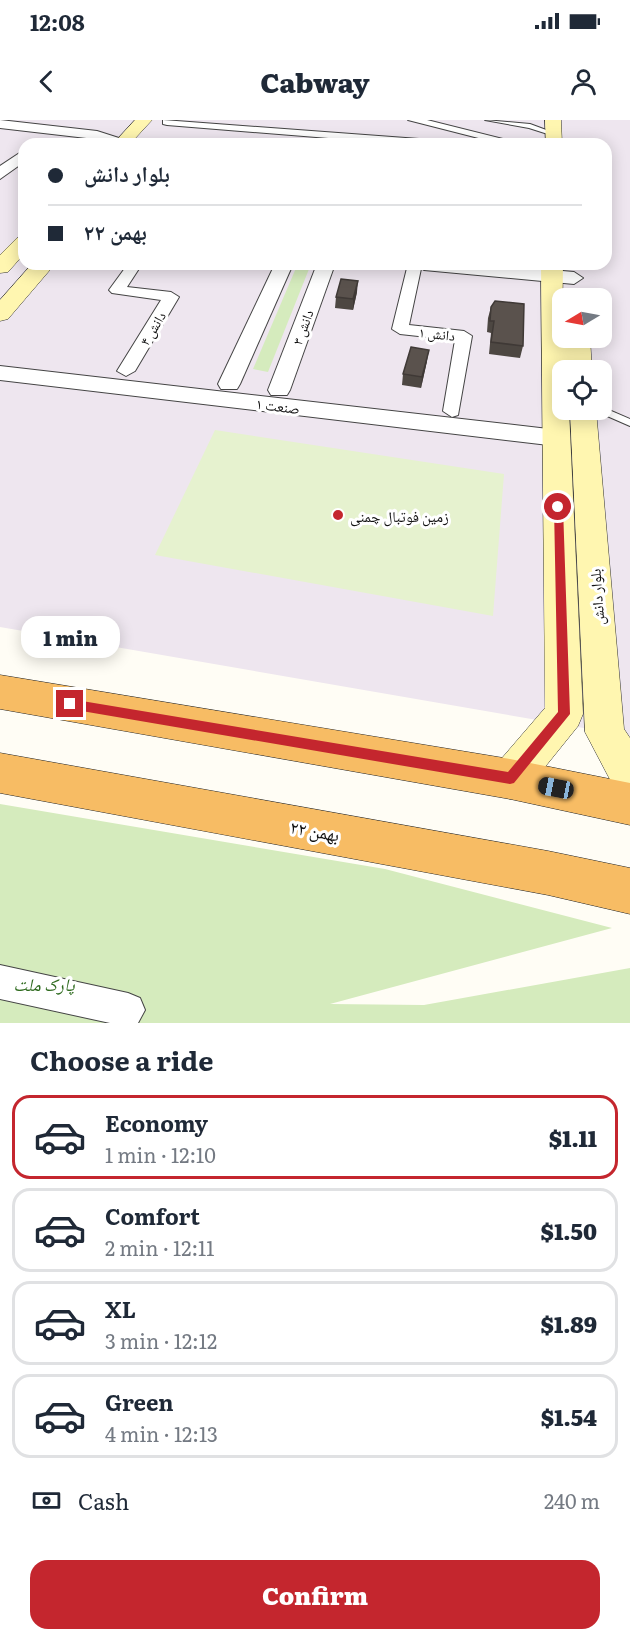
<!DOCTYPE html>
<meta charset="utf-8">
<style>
:root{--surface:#fff;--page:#f2f2f3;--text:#1f2937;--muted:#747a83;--line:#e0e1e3;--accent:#c4262e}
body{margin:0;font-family:Literata,"Noto Naskh Arabic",serif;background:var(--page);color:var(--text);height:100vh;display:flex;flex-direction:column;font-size:22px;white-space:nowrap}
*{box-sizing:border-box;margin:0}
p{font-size:20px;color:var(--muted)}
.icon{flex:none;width:33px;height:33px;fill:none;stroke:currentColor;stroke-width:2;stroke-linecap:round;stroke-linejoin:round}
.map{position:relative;height:903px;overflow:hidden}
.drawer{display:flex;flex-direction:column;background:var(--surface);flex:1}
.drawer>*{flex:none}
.guide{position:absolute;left:18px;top:18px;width:594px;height:132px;border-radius:18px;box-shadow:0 3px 15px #0003;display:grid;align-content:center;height:132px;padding:0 30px;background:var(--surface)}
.needle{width:39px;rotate:260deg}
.controls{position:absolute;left:552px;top:168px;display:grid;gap:12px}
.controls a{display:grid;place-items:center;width:60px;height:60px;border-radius:12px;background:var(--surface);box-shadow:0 3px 15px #0003;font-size:30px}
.end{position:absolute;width:27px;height:27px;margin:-14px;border:8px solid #c4262e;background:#fff;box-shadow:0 0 0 3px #fff}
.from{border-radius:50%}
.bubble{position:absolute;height:42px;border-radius:18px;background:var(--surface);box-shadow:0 3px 15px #0003;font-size:20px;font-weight:800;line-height:42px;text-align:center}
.car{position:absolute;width:18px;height:36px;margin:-18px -9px;border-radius:8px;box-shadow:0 0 4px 2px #0007;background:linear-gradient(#222 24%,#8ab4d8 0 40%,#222 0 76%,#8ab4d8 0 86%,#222 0)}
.guide b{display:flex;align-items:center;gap:21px;height:57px;font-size:22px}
.guide b+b{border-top:2px solid var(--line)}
.guide i{width:15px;height:15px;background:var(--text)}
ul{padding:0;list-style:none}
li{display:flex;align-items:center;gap:18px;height:84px;margin:0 12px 9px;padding:0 18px;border:3px solid var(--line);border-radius:18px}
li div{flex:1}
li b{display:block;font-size:22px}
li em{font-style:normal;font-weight:800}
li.active{border-color:var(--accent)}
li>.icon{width:54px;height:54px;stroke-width:1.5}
h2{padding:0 30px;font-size:27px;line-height:72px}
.pay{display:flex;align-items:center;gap:15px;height:66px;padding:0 30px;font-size:22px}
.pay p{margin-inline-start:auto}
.primary-button{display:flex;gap:12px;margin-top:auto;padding:12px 30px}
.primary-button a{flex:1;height:69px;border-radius:18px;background:var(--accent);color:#fff;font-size:24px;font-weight:800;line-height:69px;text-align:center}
.status{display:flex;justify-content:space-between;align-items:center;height:42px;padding:0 30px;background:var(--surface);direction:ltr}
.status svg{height:16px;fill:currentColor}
header{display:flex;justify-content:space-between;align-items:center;height:78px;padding:0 30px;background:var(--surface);font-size:27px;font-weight:800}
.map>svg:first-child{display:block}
.industrial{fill:#eee6ef;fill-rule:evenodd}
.green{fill:#d5ebbd}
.pitch{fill:#e6f2cf}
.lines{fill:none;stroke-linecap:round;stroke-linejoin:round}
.service-casing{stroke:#444;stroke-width:2}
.minor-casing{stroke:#444;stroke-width:2}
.tertiary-casing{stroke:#444;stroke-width:2}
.secondary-casing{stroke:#333;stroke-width:1}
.trunk-casing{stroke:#222;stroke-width:1}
.service{fill:#fff;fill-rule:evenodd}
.minor{fill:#fff;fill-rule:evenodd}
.tertiary{fill:#fff;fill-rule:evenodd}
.secondary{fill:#fff6b0;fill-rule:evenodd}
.trunk{fill:#f7bc64;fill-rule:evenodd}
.wall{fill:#4d4742}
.shaded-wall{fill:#3f3936}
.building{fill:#5a524d;stroke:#3f3936;stroke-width:1.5}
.route{fill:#c4262e}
.poi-dot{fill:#c4262e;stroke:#fff;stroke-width:2}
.labels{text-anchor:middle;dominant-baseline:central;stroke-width:6;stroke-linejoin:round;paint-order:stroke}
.far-street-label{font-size:14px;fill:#111;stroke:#fff}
.street-label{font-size:15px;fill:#111;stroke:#fff}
.poi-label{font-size:15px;fill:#111;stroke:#fff;text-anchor:start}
.near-street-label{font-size:18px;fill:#111;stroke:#fff}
.near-park-label{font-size:18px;font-style:italic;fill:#2f6b1f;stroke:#fff}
</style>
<div class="status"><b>12:08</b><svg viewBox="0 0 49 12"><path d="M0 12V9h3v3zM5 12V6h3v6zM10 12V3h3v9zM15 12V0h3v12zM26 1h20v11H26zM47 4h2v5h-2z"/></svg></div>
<header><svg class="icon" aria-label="back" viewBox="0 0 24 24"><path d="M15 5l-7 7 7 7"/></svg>Cabway<svg class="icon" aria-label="person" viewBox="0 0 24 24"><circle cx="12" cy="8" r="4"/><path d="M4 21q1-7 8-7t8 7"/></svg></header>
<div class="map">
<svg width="630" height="903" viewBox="0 0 630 903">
<rect width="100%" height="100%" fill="#fffdf5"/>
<path class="industrial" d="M0 0H630V616L0 507ZM24 24H606V144H24ZM562 178H602V218H562ZM562 250H602V290H562Z"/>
<g class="green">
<polygon points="296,148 309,149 268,252 253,249"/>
<polygon points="0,684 385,749 612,808 330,884 424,885 630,848 630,903 0,903"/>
</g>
<polygon class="pitch" points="215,310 504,354 493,496 155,435"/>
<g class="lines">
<defs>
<g id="service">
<polygon points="485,0 530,4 557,14 554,16 529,8"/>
<polygon points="602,287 630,299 630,306 598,292 596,290 602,290"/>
</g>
<g id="minor">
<polygon points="163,0 446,21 452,24 403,24 167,5 163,4"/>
<polygon points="408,0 427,0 523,24 502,24"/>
<polygon points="128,144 142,144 127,167 171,172 179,177 135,251 126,256 117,251 161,180 112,173 109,170"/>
<polygon points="408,144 422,144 409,205 464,211 472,216 458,295 452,297 443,291 455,220 400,214 392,209"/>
<polygon points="0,845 128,873 140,878 145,890 138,903 110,903 0,879"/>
</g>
<g id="tertiary">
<polygon points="0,0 97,11 122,19 149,20 156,24 110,24 95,19 0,8"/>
<polygon points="24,30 24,42 0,59 0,46"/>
<polygon points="275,144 293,144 240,264 237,269 221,269 218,264"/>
<polygon points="317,144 335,144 290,270 287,275 271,275 268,270"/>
<polygon points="415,144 484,144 574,152 583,158 574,164 424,150"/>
<polygon points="0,246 557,310 566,312 569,318 566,324 557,326 0,260"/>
</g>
<g id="secondary">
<polygon points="135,0 152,0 130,24 113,24"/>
<polygon points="545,0 561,0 562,24 546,24"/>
<polygon points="24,116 24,134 8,152 0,153 0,135 17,118"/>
<polygon points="32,144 55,144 8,199 0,201 0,180"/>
<polygon points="541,144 563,144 562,218 590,218 592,250 562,250 562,290 569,290 583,594 578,606 524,673 510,679 496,673 490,659 496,645 545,588"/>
<polygon points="570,290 596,290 624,609 630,618 630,677 616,671 585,612"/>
</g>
<g id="trunk">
<polygon points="0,555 510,639 630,663 630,705 510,679 0,589"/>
<polygon points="0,633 548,731 630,748 630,794 548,775 0,673"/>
</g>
</defs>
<use href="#service" class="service-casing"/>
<use href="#minor" class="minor-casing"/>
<use href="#tertiary" class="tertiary-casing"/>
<use href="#secondary" class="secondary-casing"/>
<use href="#trunk" class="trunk-casing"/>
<use href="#service" class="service"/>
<use href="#minor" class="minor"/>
<use href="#tertiary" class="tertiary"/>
<use href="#secondary" class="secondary"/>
<use href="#trunk" class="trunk"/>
</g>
<g class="wall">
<polygon points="357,172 353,190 335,188 336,177"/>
<polygon points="491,187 523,226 520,238 489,234 491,213 487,212 488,198"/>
<polygon points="427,241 421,268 402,265 403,254"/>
</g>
<g class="shaded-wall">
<polygon points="358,161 357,172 353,190 353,179"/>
<polygon points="429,230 427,241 421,268 422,257"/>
</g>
<g class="building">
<polygon points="341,159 358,161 353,179 336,177"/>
<polygon points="495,181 524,184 523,226 491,222 494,201 490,201 491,187"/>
<polygon points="411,227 429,230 422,257 403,254"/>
</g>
<polygon class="route" points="558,384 563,387 570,594 514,663 510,664 70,589 64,584 70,579 508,652 558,592 554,387"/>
<circle class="poi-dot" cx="338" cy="395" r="6"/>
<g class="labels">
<g class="far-street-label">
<text transform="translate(302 207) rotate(-70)">دانش ۳</text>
<text transform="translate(152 208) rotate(-59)">دانش ۴</text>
<text transform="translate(437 213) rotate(6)">دانش ۱</text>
</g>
<g class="street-label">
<text transform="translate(278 285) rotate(7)">صنعت ۱</text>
<text transform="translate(596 477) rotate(-94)">بلوار دانش</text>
</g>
<g class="poi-label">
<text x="350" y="395">زمین فوتبال چمنی</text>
</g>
<g class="near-street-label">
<text transform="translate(315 710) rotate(10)">۲۲ بهمن</text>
</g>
<g class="near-park-label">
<text x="44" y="863">پارک ملت</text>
</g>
</g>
</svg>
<div class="controls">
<a><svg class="needle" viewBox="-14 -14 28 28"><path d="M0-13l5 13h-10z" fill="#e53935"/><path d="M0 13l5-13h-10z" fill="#747a83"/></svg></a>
<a><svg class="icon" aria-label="locate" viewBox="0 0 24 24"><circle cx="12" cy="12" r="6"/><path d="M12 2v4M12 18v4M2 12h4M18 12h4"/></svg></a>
</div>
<i class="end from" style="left:558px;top:387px"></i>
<i class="end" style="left:70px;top:584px"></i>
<div class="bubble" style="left:21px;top:496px;width:99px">1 min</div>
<i class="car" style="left:556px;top:668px;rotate:281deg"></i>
<div class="guide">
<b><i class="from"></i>بلوار دانش</b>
<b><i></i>۲۲ بهمن</b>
</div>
</div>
<section class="drawer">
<h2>Choose a ride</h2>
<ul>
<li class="active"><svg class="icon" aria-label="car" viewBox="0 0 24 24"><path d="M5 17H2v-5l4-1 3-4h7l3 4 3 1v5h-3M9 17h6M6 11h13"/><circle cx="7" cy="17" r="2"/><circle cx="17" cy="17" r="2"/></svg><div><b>Economy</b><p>1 min · 12:10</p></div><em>$1.11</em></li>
<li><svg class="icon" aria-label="car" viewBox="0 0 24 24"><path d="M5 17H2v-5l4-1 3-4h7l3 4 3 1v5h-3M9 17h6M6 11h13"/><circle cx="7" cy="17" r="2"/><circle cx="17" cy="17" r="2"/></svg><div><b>Comfort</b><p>2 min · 12:11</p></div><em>$1.50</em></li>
<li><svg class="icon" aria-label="car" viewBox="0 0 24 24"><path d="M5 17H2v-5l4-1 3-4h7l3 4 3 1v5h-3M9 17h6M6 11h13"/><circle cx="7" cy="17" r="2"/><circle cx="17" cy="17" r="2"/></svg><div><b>XL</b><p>3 min · 12:12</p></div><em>$1.89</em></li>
<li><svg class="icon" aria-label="car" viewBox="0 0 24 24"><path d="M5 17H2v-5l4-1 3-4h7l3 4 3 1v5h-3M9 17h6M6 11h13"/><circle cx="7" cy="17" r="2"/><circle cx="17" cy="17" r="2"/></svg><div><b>Green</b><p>4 min · 12:13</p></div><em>$1.54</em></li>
</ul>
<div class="pay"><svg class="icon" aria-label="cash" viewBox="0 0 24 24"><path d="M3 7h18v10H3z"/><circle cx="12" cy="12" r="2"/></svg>Cash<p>240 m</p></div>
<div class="primary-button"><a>Confirm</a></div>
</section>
